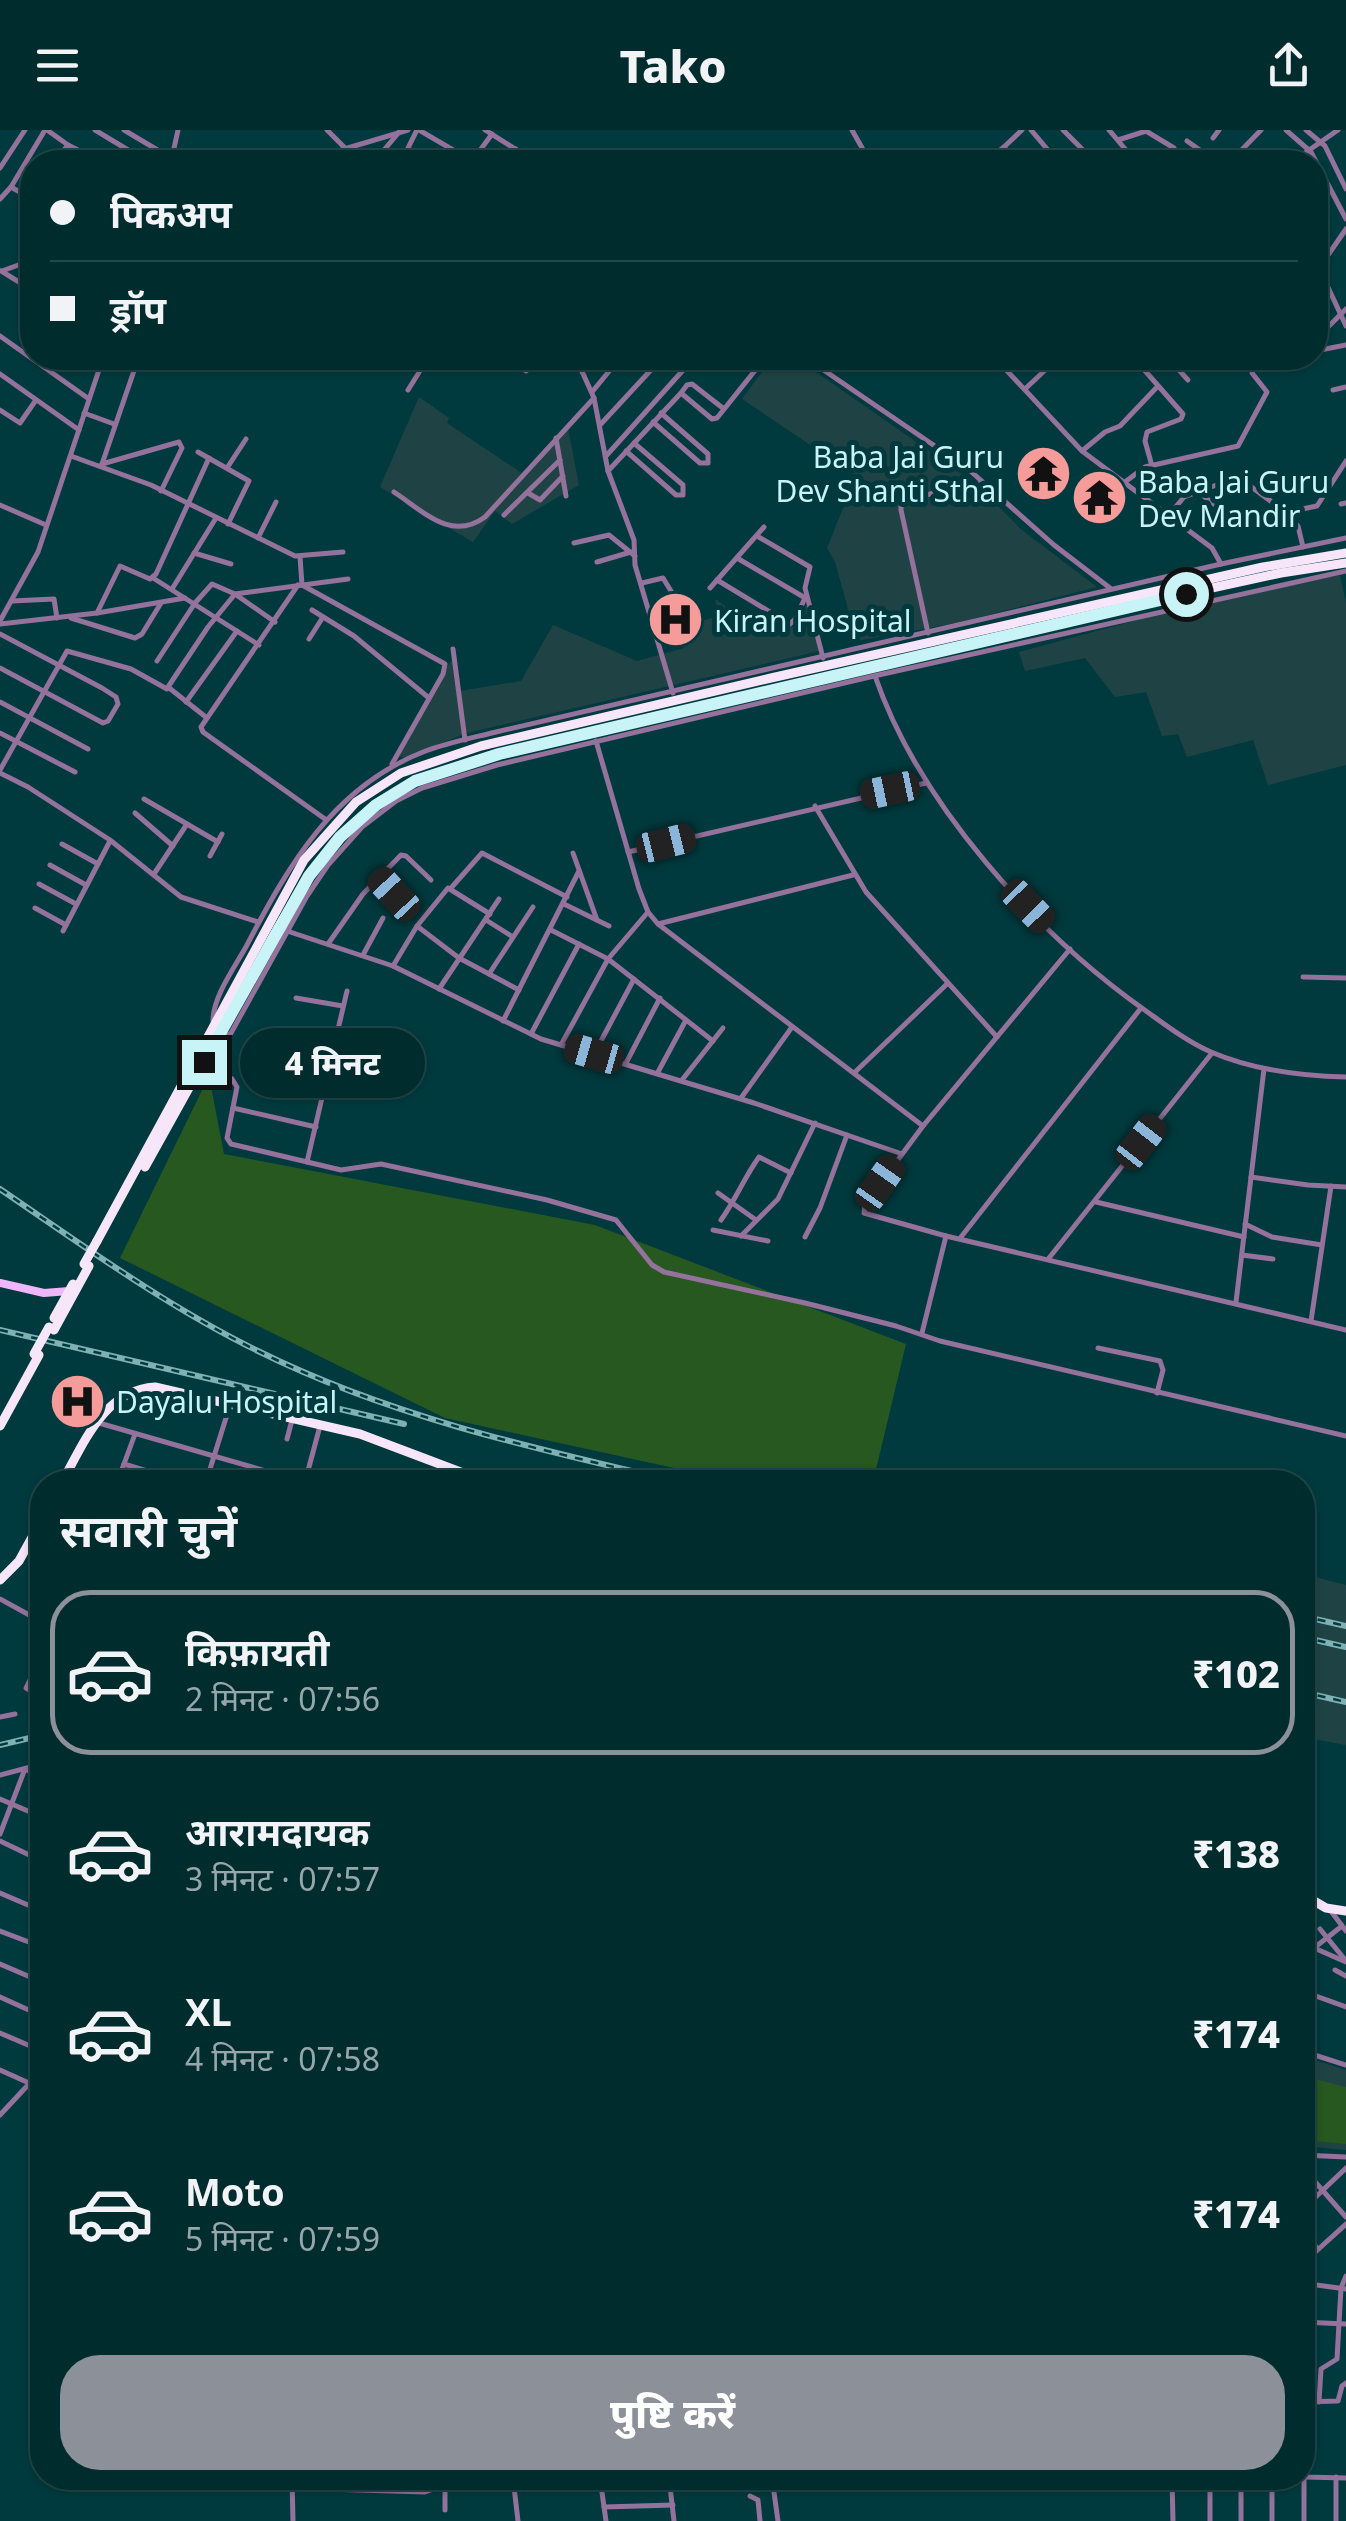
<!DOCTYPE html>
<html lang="hi">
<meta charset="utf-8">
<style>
:root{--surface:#002c2e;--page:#0a3436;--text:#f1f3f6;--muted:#95a7aa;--line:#22484a;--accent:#8c9099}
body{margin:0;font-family:"Noto Sans","Noto Sans Devanagari",sans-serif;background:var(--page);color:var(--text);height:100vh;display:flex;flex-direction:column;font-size:38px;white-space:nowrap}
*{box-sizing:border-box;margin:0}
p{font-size:32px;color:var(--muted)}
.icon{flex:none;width:55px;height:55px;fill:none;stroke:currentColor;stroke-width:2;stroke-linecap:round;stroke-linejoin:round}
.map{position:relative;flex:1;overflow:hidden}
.details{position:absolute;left:30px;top:1340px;width:1285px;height:1020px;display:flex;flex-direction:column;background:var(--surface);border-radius:40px;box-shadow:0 2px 8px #0004,0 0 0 2px var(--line)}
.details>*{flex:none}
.hud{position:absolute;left:20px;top:20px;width:1308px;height:220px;border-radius:40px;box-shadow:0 2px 8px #0004,0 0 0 2px var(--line);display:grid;align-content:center;height:220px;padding:0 30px;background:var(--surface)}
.end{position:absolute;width:45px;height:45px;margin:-22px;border:12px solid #c8f4f7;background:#111;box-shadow:0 0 0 5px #111}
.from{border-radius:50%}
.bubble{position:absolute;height:70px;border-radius:35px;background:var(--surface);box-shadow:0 2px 8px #0004,0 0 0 2px var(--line);font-size:32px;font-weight:800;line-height:70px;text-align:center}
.car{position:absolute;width:30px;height:60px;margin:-30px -15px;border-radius:12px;box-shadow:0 0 8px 2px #0007;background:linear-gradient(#222 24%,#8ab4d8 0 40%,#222 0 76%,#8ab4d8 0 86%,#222 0)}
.hud b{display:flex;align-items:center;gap:35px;height:95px;font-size:38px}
.hud b+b{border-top:2px solid var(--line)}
.hud i{width:25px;height:25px;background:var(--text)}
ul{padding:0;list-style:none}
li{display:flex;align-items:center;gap:30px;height:165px;margin:0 20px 15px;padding:0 10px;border:5px solid transparent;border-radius:40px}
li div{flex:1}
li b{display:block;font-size:38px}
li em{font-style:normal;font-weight:800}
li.active{border-color:var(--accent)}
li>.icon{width:90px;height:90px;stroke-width:1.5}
h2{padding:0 30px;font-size:45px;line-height:120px}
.cta{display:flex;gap:20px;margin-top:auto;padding:20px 30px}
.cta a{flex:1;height:115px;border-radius:40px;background:var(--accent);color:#fff;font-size:40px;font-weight:800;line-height:115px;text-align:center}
header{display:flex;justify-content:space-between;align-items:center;height:130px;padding:0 30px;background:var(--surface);font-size:45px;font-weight:800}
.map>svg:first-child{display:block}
.built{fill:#1f4345}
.green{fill:#275820}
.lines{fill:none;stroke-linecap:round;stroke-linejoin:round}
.minor{stroke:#94729b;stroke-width:5}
.major{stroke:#f0b6fa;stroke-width:8}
.highway{stroke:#f7e6fa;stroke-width:9}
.rail-casing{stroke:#7fb0b4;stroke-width:6}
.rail{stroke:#003a3e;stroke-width:2.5;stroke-dasharray:8;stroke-linecap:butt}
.highway-bridge{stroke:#f7e6fa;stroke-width:9}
.route{stroke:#c8f4f7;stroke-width:12}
.labels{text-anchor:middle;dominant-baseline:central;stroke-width:10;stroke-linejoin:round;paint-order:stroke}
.poi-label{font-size:30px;fill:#c8f4f7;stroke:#003a3e;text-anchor:start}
</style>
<header><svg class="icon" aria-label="menu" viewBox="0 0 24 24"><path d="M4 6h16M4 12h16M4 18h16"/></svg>Tako<svg class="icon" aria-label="share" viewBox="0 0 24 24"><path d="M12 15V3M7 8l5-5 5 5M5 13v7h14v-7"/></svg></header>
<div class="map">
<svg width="1346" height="2391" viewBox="0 0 1346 2391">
<rect width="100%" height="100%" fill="#003a3e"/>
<g class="built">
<polygon points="772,228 796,228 975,353 1022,400 1097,457 956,493 857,511 835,432 827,418 856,346 742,269"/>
<polygon points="419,267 449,288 447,293 526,346 568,298 579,355 512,394 495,381 473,412 380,357"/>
<polygon points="1340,445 1346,473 1346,635 1268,655 1253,610 1187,627 1178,604 1162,606 1146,562 1115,567 1085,528 1025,541 1019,522 1178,479"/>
<polygon points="715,469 762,501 771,485 793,497 807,473 824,520 467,603 403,628 399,625 450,532 456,530 460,561 521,551 553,495 637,531 684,518 680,497 719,486"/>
<polygon points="1303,1444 1346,1455 1346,1615 1303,1607"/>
<polygon points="1302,1926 1346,1940 1346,2020 1303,2016"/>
</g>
<g class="green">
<polygon points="209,946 224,1024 595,1095 906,1214 873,1352 738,1352 445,1288 120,1128"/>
<polygon points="1303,1946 1346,1957 1346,2014 1303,2010"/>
</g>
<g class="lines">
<g class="minor">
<polyline points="47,0 68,15"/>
<polyline points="95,0 148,32"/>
<polyline points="124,0 171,28"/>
<polyline points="327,0 345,18"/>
<polyline points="417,0 408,18 424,32"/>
<polyline points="419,0 472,31"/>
<polyline points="485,0 536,32"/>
<polyline points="852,0 870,32"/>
<polyline points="1031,0 1058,32"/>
<polyline points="1063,0 1083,20 1072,32"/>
<polyline points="1109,0 1136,32"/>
<polyline points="1286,0 1311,22 1346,89"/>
<polyline points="1306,0 1325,16 1346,59"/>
<polyline points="1213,8 1219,0"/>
<polyline points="1118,10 1146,1 1174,18"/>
<polyline points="1187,11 1204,23 1203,29 1194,32"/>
<polyline points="1205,26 1212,26 1224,32"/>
<polyline points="473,30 492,4"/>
<polyline points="1170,31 1173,32"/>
<polyline points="54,32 68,15 102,32"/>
<polyline points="171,32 178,0"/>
<polyline points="295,32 339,23"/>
<polyline points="343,32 339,27 341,20 408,0"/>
<polyline points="374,32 400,1"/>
<polyline points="507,32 516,19"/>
<polyline points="681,32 684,29"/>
<polyline points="985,32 1004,17"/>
<polyline points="1016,32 1004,17 1022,0"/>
<polyline points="1111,32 1126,20"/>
<polyline points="1230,32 1261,0"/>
<polyline points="1292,32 1338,0"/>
<polyline points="0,38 25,0"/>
<polyline points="11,57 45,0"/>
<polyline points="0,69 11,57 32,69"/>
<polyline points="1319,138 1346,196"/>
<polyline points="1,141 32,160"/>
<polyline points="2,141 32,130"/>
<polyline points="1315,144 1346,99"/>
<polyline points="0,206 89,269"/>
<polyline points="1315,210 1346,179"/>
<polyline points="1315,221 1346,215"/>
<polyline points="367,228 379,232 386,228"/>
<polyline points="412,228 424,234"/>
<polyline points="508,228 526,241 542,228"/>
<polyline points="576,228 594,268 608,341 634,410 635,435 673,563"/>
<polyline points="806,228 967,338 1054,415 1110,458"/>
<polyline points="995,228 1082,321 1212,418 1221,434"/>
<polyline points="1138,228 1139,234 1183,284 1181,289 1147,302 1145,311 1152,336"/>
<polyline points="1168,228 1188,250"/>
<polyline points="582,242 593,228"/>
<polyline points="0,244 79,300"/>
<polyline points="1025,259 1058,228"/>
<polyline points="408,260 428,228"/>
<polyline points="1333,260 1346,257"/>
<polyline points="592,262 620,228"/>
<polyline points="681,263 687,255 692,254 724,279"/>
<polyline points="0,280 20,293 36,270"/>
<polyline points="84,283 114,294"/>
<polyline points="653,292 700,333 708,333 708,324 661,283"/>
<polyline points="600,295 662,228"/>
<polyline points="556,308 566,366"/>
<polyline points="626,321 676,365 683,365 683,355 634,313"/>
<polyline points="1082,321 1105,302 1120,296 1158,256"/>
<polyline points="198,322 249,351 228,394"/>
<polyline points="71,326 151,355 295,426 343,422"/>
<polyline points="606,326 694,228"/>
<polyline points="102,334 179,312 182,318 161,361"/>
<polyline points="102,334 137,232"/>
<polyline points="227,338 246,309"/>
<polyline points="608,341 681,263 712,289 717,288 765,228"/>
<polyline points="1125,352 1145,337 1238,316 1267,262 1252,243 1257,230"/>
<polyline points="1197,361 1237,392 1317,376 1346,331"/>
<path d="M394 362C423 381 451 412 485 387L594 268"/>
<polyline points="528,363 540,370 563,346"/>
<polyline points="1341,374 1346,373"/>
<polyline points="0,375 46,395"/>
<polyline points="504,385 560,330"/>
<polyline points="1169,385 1184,367 1230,350 1242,350 1288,384 1298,396 1303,417"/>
<polyline points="757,406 810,437 805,458 823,528"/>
<polyline points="258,408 276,372"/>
<polyline points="574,413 609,405 635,426"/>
<polyline points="194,423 231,434"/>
<polyline points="300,427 302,455 445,534 443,544 392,634"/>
<polyline points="737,428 807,469"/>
<polyline points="597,432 631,422"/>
<polyline points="153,448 259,515"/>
<polyline points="717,450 790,494 795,489 805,468"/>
<polyline points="642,453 663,448 674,466"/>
<polyline points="298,455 201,597 203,602 325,689"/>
<polyline points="710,458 764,397"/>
<polyline points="172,459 216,388"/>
<polyline points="12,471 54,469 57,488"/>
<polyline points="312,480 354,506 429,568"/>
<polyline points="97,483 120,436 150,449 156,444 209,328"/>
<polyline points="71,488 135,508 142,504 161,473"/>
<polyline points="0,491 38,422 103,228"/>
<polyline points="0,494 97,483 185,468"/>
<polyline points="928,503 901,380 901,370 984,353"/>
<polyline points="0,504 102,558 116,567 118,574 108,591 103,593 0,538"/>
<polyline points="309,509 323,487"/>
<polyline points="453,519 465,610"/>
<polyline points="157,531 195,473 212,454 235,464 275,492"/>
<path d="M875 546C919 674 1037 804 1146 881 1167 896 1188 912 1211 922 1253 940 1300 946 1346 947"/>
<polyline points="0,572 88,619"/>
<polyline points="186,572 237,501"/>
<polyline points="207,588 168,557 208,497 235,464 348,449"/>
<polyline points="0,603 75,642"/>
<polyline points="596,611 639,759 648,782 658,794 923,996"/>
<polyline points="0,640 67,521 131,539 167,559"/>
<polyline points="0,643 28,657 110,710 181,767 258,792"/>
<polyline points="144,669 218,712"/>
<polyline points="815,676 866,762 997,907"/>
<polyline points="135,683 173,716"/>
<polyline points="62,714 98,734"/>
<polyline points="628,722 926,653"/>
<polyline points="573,723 597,790"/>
<polyline points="210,726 222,704"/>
<polyline points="50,735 86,755"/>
<polyline points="154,744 187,694"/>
<polyline points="378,748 409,780"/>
<polyline points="39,754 76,774"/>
<polyline points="451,758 482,723 567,767"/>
<polyline points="564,774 609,796"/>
<polyline points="35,778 66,795"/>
<polyline points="486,790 513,807"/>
<polyline points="658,794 853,745"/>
<polyline points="417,796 459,828 519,860"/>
<polyline points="551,800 608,829 713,911"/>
<polyline points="63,801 110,711"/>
<polyline points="287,801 393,836 541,909 754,973 902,1024"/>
<polyline points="328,814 363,764 401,725 406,726 431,750"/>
<polyline points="1070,819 923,996 865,1074 864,1083 946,1106 1346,1200"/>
<polyline points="363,825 383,788"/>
<polyline points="393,836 417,796 448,758 490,784"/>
<polyline points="489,844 533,777"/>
<polyline points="1303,847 1346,848"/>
<polyline points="439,859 499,769"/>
<polyline points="296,868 343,876"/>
<path d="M213 891C213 866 235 837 247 815 289 734 334 657 423 622 446 613 472 608 496 602L1221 434 1346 408"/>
<polyline points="503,891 579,741"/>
<polyline points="531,904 579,814"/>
<polyline points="278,905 336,919"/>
<polyline points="216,914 231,903 307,766 328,735 362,697 396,671 422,658 497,635 874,546 1346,441"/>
<polyline points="561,915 608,829 648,782"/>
<polyline points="594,924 634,849"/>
<polyline points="204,932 232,949 237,957 227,1008 231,1014 341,1040 381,1034 547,1070 616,1090 652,1135 664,1142 805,1173 896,1196 940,1211 1346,1306"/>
<polyline points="626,933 660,868"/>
<polyline points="244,940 326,959"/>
<polyline points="658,942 686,890"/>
<polyline points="854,943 948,853"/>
<polyline points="682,950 723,898"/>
<polyline points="741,968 792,897"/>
<polyline points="233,978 316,997"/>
<polyline points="307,1032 347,861"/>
<polyline points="1251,1047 1308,1055 1346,1057"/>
<polyline points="718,1063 756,1090"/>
<polyline points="1096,1072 1244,1107"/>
<path d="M721 1090C736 1069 744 1048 759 1027L791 1043"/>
<polyline points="1245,1094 1272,1107 1322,1115"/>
<polyline points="713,1100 768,1111"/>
<polyline points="741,1106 778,1069 815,993"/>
<polyline points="805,1107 820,1078 847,1005"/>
<polyline points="961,1107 1141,878"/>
<polyline points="1242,1125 1273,1129"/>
<polyline points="1049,1128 1212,923"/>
<polyline points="1236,1172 1264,939"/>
<polyline points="1311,1191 1331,1056"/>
<polyline points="922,1203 946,1106"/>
<polyline points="1098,1218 1160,1231 1163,1240 1157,1263"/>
<polyline points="99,1293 304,1352"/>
<polyline points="135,1304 124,1334 183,1352"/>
<polyline points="287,1309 292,1290"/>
<polyline points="117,1352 124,1334"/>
<polyline points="206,1352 230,1275"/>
<polyline points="305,1352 320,1296"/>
<polyline points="0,1469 42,1492"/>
<polyline points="42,1526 26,1558 42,1567"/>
<polyline points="0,1587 15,1584"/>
<polyline points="0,1645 42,1634"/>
<polyline points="0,1669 42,1687"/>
<polyline points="0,1704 25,1639 42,1647"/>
<polyline points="0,1711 42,1731"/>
<polyline points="0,1763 42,1781"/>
<polyline points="1330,1780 1346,1801"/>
<polyline points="1320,1799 1346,1831"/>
<polyline points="0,1801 42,1817"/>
<polyline points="1305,1814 1346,1832"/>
<polyline points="1314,1818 1342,1796"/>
<polyline points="0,1834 42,1852"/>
<polyline points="1335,1840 1346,1846"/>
<polyline points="1302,1861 1346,1877"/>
<polyline points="0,1867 42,1886"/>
<polyline points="0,1903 42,1921"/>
<polyline points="1302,1921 1346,1935"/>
<polyline points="0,1940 29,1953"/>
<polyline points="0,1985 42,1940"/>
<polyline points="1302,2025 1346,2027"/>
<polyline points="1302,2037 1346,2087"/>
<polyline points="1302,2080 1346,2038"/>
<polyline points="1302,2102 1317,2118"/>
<polyline points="1302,2134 1346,2094"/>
<polyline points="1302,2153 1346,2159"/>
<polyline points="1302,2192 1346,2194"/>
<polyline points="1303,2225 1303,2192"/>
<polyline points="1302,2272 1338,2271 1342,2256 1346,2253"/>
<polyline points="1319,2272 1321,2239 1337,2229 1341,2158 1346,2146"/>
<polyline points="1304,2347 1346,2348"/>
<polyline points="204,2348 212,2354 292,2353"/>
<polyline points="292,2348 293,2391"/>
<polyline points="445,2348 445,2380"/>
<polyline points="513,2348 518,2391"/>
<polyline points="600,2348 606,2391"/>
<polyline points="669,2348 674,2391"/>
<polyline points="772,2348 778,2391"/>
<polyline points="1130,2348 1171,2349"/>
<polyline points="292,2358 425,2362 445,2355"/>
<polyline points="750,2366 758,2370 760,2391"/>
<polyline points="604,2377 673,2375"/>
<polyline points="1173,2391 1172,2349 1235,2348"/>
<polyline points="1210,2391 1210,2349"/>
<polyline points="1241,2391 1241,2348"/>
<polyline points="1272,2391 1272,2348"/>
<polyline points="1304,2391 1304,2347"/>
<polyline points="1336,2391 1336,2347"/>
</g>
<polyline class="major" points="0,1153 44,1163 69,1161"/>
<g class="highway">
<polyline points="145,1037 279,796 309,746 340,707 376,675 415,651 499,624 1166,468 1281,443 1346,433"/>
<polyline points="97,1111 304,730 356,672 401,643 481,616 771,548 1263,437 1346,423"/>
<polyline points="54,1188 73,1154"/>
<polyline points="54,1200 89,1136"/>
<polyline points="0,1296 39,1225"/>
<path d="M62 1352C84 1313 104 1260 155 1257L360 1304 487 1352"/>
<polyline points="0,1450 19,1431 42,1389"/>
<polyline points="1302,1764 1326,1778 1346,1781"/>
</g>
<defs>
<g id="rail">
<path d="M0 1059C84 1116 166 1176 258 1221 391 1287 536 1319 679 1352"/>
<polyline points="0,1200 404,1294"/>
<polyline points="1302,1486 1346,1496"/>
<polyline points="1302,1507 1346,1517"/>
<polyline points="1302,1562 1346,1572"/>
<polyline points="0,1615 42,1605"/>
</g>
</defs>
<use href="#rail" class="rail-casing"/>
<use href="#rail" class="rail"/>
<g class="highway-bridge">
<polyline points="84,1134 97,1111"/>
<polyline points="34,1224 49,1197"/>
</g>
</g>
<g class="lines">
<polyline class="route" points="204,932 309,746 340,707 376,675 415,651 499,624 1186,464"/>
</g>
<defs>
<symbol id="temple-disc" viewBox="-11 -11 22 22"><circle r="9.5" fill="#f59b99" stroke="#003a3e"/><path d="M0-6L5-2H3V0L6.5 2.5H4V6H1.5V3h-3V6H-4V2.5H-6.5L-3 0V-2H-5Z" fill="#111"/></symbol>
<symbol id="hospital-disc" viewBox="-11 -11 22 22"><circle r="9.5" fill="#f59b99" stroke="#003a3e"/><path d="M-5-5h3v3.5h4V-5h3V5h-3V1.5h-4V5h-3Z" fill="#111"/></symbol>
</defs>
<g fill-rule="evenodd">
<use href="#temple-disc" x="1012" y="312" width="63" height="63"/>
<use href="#temple-disc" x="1068" y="336" width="63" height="63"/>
<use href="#hospital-disc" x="644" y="458" width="63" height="63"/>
<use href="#hospital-disc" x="46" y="1240" width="63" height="63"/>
</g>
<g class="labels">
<g class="poi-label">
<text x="1004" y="326" text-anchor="end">Baba Jai Guru<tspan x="1004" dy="34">Dev Shanti Sthal</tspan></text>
<text x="1138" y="351">Baba Jai Guru<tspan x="1138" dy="34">Dev Mandir</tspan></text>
<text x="714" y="490">Kiran Hospital</text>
<text x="116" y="1271">Dayalu Hospital</text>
</g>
</g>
</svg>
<i class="end from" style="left:1186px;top:464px"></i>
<i class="end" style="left:204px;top:932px"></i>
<div class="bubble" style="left:240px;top:898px;width:185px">4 मिनट</div>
<i class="car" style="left:890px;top:660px;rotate:258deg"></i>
<i class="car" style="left:666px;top:713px;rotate:76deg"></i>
<i class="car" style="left:394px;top:764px;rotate:317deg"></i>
<i class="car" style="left:1028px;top:776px;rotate:136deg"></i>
<i class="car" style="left:594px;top:924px;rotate:286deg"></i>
<i class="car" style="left:1141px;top:1012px;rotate:38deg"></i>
<i class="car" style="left:880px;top:1053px;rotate:35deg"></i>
<div class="hud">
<b><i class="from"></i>पिकअप</b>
<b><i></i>ड्रॉप</b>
</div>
<section class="details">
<h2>सवारी चुनें</h2>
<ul>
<li class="active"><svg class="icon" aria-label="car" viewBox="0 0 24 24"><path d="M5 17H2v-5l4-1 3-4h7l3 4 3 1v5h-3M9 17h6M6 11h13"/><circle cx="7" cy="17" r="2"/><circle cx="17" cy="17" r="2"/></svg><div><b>किफ़ायती</b><p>2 मिनट · 07:56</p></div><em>₹102</em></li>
<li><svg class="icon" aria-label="car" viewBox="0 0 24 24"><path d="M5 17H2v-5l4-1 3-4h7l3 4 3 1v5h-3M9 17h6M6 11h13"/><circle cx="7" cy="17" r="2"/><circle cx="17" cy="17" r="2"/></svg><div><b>आरामदायक</b><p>3 मिनट · 07:57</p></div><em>₹138</em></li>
<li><svg class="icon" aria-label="car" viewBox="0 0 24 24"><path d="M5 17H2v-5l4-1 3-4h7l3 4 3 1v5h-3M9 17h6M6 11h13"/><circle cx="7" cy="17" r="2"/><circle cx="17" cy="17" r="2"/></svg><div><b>XL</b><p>4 मिनट · 07:58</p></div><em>₹174</em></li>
<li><svg class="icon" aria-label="car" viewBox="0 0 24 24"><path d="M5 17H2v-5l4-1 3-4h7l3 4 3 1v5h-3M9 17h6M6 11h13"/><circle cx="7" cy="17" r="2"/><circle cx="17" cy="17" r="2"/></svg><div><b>Moto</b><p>5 मिनट · 07:59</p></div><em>₹174</em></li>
</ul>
<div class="cta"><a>पुष्टि करें</a></div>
</section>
</div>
